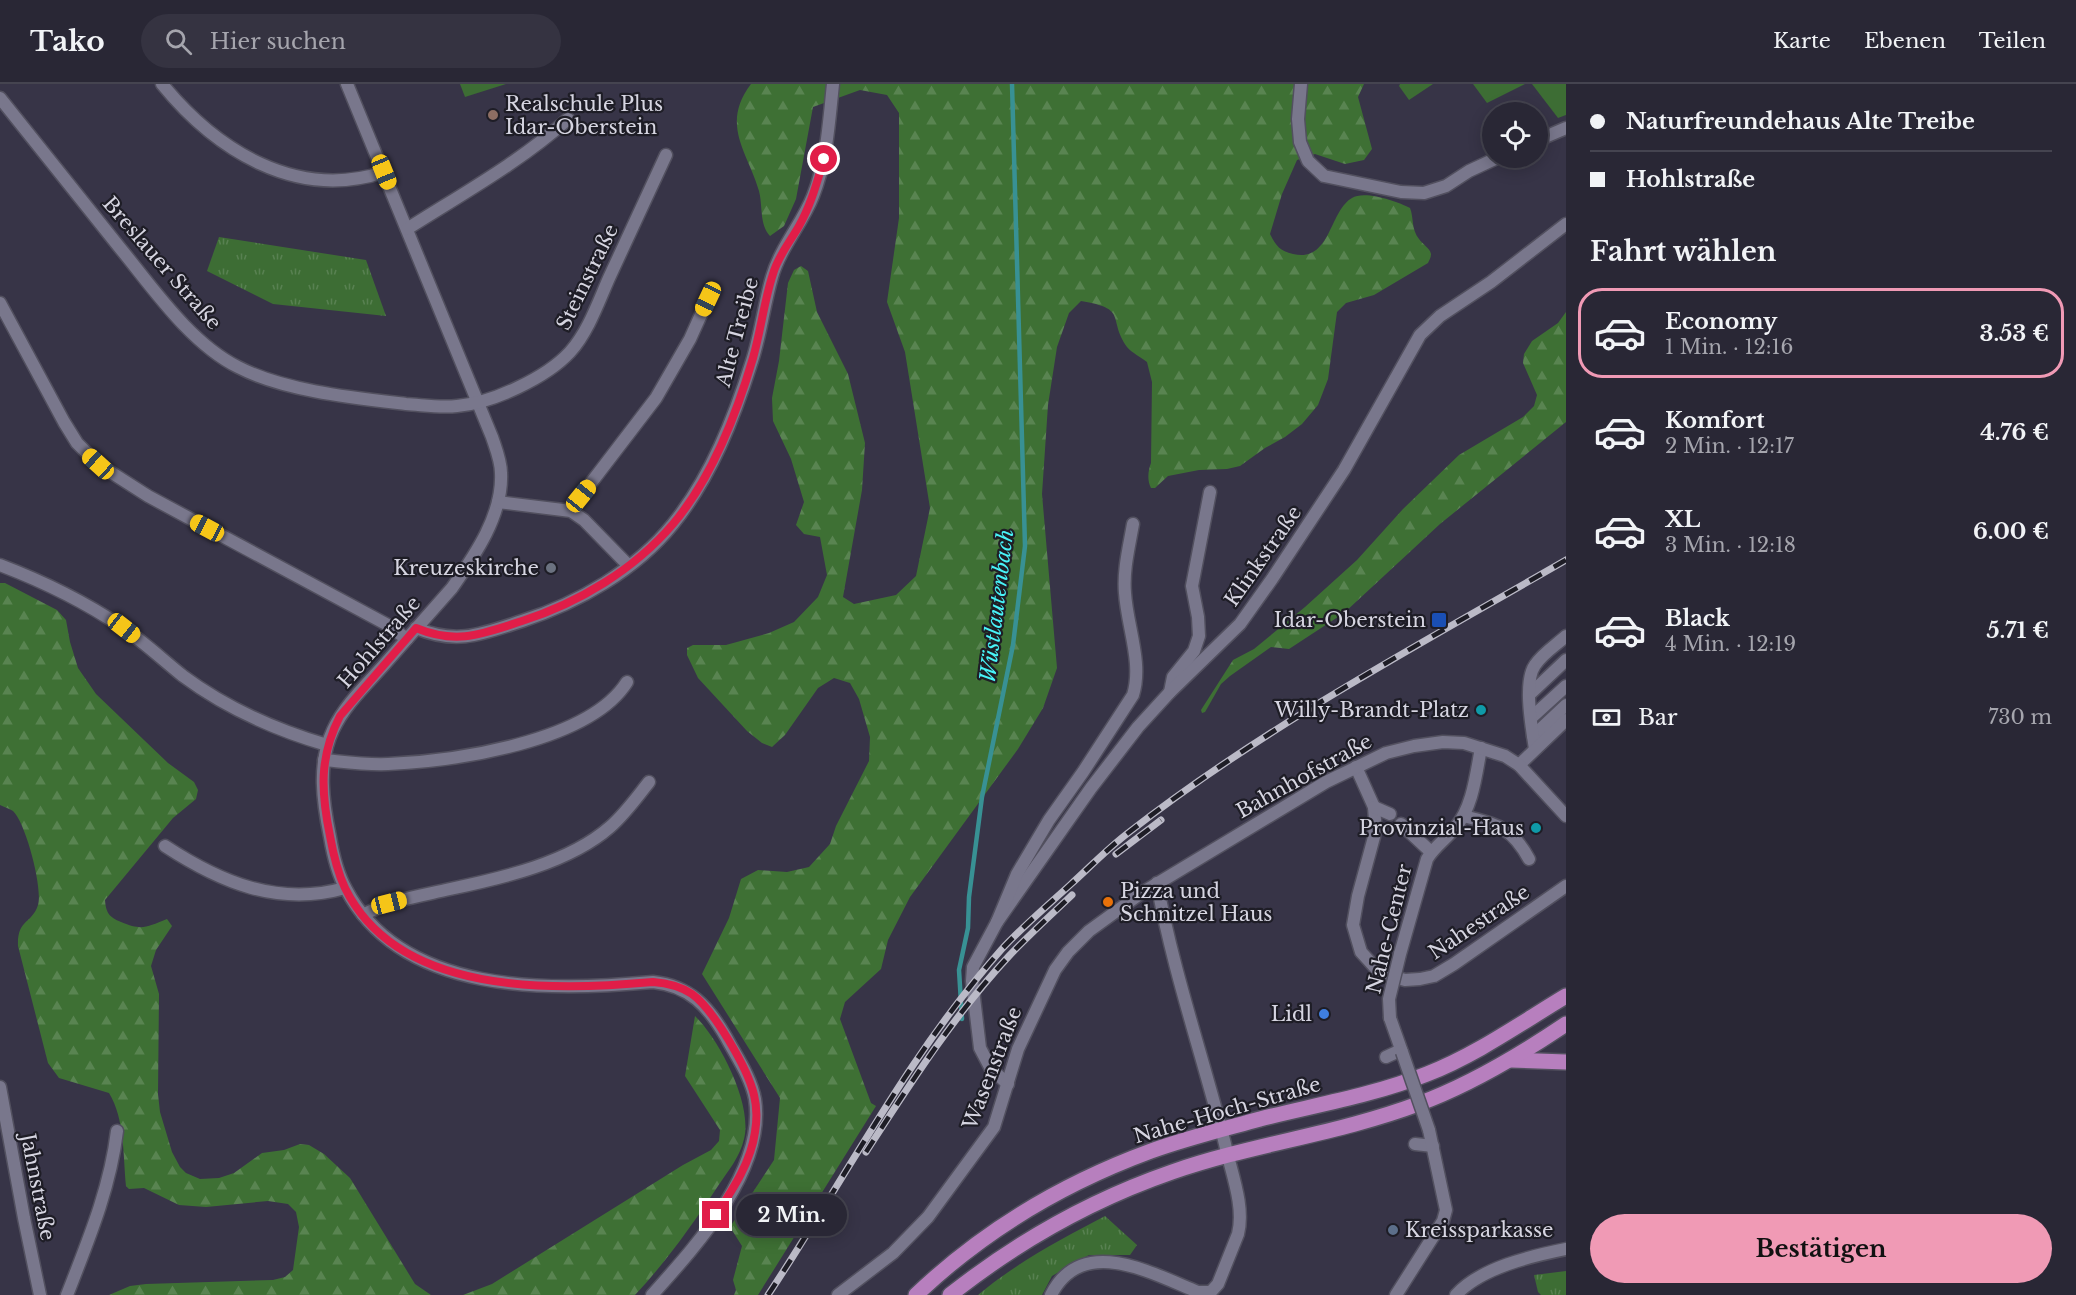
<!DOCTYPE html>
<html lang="de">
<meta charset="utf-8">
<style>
:root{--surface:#292735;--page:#353341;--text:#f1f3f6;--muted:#a5a5ad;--line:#454450;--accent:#f09ab5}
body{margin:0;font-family:"Libre Baskerville",serif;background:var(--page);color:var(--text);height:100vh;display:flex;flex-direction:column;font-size:22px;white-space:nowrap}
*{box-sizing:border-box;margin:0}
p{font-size:20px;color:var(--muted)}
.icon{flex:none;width:33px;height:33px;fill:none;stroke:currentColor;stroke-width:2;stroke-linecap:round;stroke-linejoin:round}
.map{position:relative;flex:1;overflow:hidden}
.sheet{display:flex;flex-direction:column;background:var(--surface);width:510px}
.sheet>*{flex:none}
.hud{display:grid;align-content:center;height:132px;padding:0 24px;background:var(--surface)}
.tools{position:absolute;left:1482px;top:18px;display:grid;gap:12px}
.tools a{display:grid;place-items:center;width:66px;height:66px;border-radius:50%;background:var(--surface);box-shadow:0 3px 15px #0003,0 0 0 2px var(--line);font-size:30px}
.end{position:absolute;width:27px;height:27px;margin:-14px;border:8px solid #e11d48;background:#fff;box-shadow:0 0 0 3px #fff}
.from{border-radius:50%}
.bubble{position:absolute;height:42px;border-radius:21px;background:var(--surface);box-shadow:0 3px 15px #0003,0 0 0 2px var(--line);font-size:20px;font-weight:700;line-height:42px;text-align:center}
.car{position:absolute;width:18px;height:36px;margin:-18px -9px;border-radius:8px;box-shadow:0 0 4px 2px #0007;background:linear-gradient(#f5c518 24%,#345 0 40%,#f5c518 0 76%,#345 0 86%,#f5c518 0)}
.hud b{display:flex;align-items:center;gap:21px;height:57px;font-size:22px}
.hud b+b{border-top:2px solid var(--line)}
.hud i{width:15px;height:15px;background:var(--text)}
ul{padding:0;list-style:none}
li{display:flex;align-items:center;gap:18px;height:90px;margin:0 12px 9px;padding:0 12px;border:3px solid transparent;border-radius:24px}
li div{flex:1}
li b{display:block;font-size:22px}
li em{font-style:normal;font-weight:700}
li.on{border-color:var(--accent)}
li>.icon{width:54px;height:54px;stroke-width:1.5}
h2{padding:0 24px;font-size:27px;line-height:72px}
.pay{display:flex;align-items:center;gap:15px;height:66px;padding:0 24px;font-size:22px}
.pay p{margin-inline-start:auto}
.action{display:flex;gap:12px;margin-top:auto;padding:12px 24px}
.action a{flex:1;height:69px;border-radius:36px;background:var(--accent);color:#111;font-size:24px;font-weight:700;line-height:69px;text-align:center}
header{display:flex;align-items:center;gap:36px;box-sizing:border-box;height:84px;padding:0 30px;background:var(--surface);border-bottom:2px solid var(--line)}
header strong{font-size:28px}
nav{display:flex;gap:33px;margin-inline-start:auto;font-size:21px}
.search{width:420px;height:54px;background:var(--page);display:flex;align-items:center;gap:15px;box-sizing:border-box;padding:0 21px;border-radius:33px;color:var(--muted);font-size:22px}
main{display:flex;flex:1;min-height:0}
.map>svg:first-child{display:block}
.grass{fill:#3d6d34}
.forest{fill:url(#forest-firs)}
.park{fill:url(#park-tufts)}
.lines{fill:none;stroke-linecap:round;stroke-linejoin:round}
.stream{stroke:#389194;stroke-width:4.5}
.street-casing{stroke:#52505f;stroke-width:15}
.primary-casing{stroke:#52505f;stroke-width:18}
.street{stroke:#79778c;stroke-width:12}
.primary{stroke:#b77fbe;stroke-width:15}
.rail-casing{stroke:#bbbac7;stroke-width:7}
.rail{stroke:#1e1d26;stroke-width:4.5;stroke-dasharray:14;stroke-linecap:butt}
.street-bridge-casing{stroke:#52505f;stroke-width:15;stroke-linecap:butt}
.street-bridge{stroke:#79778c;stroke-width:12}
.route{stroke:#e11d48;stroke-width:8}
.education-dot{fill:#8d6e63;stroke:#1e1d26;stroke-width:2}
.worship-dot{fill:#6b7280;stroke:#1e1d26;stroke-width:2}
.transit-dot{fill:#1a4fb4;stroke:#1e1d26;stroke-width:2}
.culture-dot{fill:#0f9aa8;stroke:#1e1d26;stroke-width:2}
.food-dot{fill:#e8710a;stroke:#1e1d26;stroke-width:2}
.shop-dot{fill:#3f7fe0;stroke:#1e1d26;stroke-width:2}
.service-dot{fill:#5c6f8a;stroke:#1e1d26;stroke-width:2}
.labels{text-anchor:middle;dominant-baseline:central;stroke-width:4.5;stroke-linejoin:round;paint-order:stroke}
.poi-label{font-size:20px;fill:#d6d5e1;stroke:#1e1d26;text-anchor:end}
.street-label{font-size:20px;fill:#d6d5e1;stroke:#1e1d26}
.water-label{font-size:21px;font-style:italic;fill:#48f3f8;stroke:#1e1d26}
</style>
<header>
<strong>Tako</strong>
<div class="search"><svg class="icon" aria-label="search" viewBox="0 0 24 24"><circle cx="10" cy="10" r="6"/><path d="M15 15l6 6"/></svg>Hier suchen</div>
<nav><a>Karte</a><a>Ebenen</a><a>Teilen</a></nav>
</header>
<main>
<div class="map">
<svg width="1566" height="1211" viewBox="0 0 1566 1211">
<defs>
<pattern id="forest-firs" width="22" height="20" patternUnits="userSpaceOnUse" patternTransform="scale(1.5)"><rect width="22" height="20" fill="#3e7034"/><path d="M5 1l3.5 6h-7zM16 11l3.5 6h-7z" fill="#598451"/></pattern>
<pattern id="park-tufts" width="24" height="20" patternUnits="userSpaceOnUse" patternTransform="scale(1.5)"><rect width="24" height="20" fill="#3d6d34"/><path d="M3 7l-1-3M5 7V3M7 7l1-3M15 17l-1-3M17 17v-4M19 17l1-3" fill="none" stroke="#588151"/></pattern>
</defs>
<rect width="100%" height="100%" fill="#373447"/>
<g class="grass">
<polygon points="460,0 506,0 465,13"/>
<polygon points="1400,0 1433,0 1409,16 1399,2"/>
<polygon points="1473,0 1525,0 1487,19"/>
<polygon points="1532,0 1566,0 1566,31 1558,34"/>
</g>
<g class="forest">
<path d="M751 0H1364L1358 13 1372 65 1364 76 1345 80 1315 70 1297 76 1282 110 1270 150C1276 162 1280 167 1293 170 1331 179 1329 127 1352 114 1364 106 1397 117 1410 124 1414 134 1411 145 1419 155 1422 160 1430 164 1431 170 1431 174 1429 176 1428 179L1374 211 1346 219 1337 228 1328 295 1318 321 1302 340 1285 353 1265 364 1240 382 1227 385 1199 386 1168 392 1155 404H1151C1147 396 1148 387 1151 379L1152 298 1147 278C1141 273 1132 269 1127 263 1107 234 1129 225 1081 217L1069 229 1057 263 1048 321 1042 410 1057 584 1043 624 1018 665 910 813 888 856 881 885 845 918 840 935 871 1019 876 1022 758 1211H734L736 1206 733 1196 742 1162 730 1143 774 1076 780 1014 702 890 729 834 741 795 758 786 787 788 809 783 830 760 836 742 869 677 870 653 859 615 850 599 834 594 818 604 785 651 772 663 762 659 747 647 698 594 687 571V564L693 561H726L769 549 794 538 818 513 827 491 820 453 804 450 796 441 804 418 791 375 773 337 772 314 779 277 788 199 794 186 801 182 808 187 817 228 848 290 865 359 862 406 843 513 854 520 896 511 916 492 930 424 905 268 887 218 899 134V29L887 11 860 6 813 23 796 115 784 142 770 152C759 140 763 122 759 107 748 68 720 41 751 0Z"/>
<polygon points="1566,228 1566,338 1440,440 1344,529 1289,565 1271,563 1230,592 1221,600 1205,628 1202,629 1201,626 1233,576 1254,565 1305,523 1357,476 1403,425 1459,371 1523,333 1534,322 1537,311 1523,279 1524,270 1532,257 1558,239"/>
<path d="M0 499H5L57 526 66 536 70 558 78 584 96 610 168 679 194 698 198 706 196 715 173 734 105 816C106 829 109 833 121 838 142 847 147 843 167 835L172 842 156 866 151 882 159 910 158 1010 160 1028 172 1068 180 1083 186 1089 200 1095 219 1094 234 1089 262 1069 284 1066 300 1060 309 1061 324 1070 350 1094 415 1200 431 1211H109L130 1202 146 1200 273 1196 285 1193 293 1186 299 1143 296 1128 288 1120 268 1117 206 1123 179 1121 144 1104 129 1105 126 1102C123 1072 125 1035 109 1009L59 994 48 979 18 862C17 835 32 840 38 821 43 805 26 739 13 727 10 725 4 723 0 721Z"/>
<path d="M695 932C719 955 753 1020 744 1055 740 1073 728 1087 718 1102 693 1140 666 1178 635 1211H463L492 1200 683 1081 711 1066 719 1057 720 1046 685 992Z"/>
</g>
<g class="park">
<polygon points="219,153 366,176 386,232 273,220 207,187"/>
<path d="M1105 1132 1137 1161 1130 1171H1089L1052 1192 1042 1211H978C1016 1179 1061 1155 1105 1132Z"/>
<polygon points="1566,1187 1566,1211 1541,1211 1538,1208 1534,1191"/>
</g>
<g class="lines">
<polyline class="stream" points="962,935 959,886 968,844 969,813 982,713 1013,561 1025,462 1012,0"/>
<defs>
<g id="street">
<path d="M162 0C216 66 296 117 384 88"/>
<path d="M347 0 492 353C496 365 501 377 501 389 503 431 475 471 452 504 429 530 406 556 383 582 365 602 344 622 333 646 317 680 323 719 330 753 333 771 337 789 346 805 402 912 550 907 653 898 690 902 708 922 726 953 736 972 751 993 755 1015 766 1086 696 1162 652 1211"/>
<polyline points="1301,0 1298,35 1300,58 1308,77 1324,92 1401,108 1424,109 1446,102 1469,87 1497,74"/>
<path d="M0 14C40 64 80 114 120 164 153 204 190 259 238 283 284 307 354 314 406 320 423 321 440 324 457 322 492 319 546 294 570 268 588 248 598 219 609 194 628 153 647 112 666 71"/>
<polyline points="1538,56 1566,44"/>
<path d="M407 145C462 110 520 78 568 35"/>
<polyline points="0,219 64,338 77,359 98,380 148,412 386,540 407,555"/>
<polyline points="498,418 571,427 584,436 628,481"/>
<polyline points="571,427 581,412 656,314 690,255 708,215"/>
<path d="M0 481C42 497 85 518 122 543 144 558 163 576 183 592 226 624 276 646 327 661"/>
<path d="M416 544C457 561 482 550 522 537 578 519 636 486 673 440 711 393 734 334 752 277 761 249 764 220 772 193 780 164 802 140 813 112 827 77 829 37 833 0"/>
<polyline points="1170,608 1173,593 1194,567 1199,552 1198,533 1192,502 1210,408"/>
<polyline points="1530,610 1566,576"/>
<polyline points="1531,634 1566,602"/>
<polyline points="1533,652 1566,621"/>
<path d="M1535 665C1532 645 1523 598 1535 581 1542 570 1556 561 1566 552"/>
<path d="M324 676C345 678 366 681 388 680 455 677 589 658 627 598"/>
<polyline points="1519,681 1566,636"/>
<polyline points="1356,683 1374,723 1375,736 1374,753 1358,812 1353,841 1361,868 1380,889 1405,896 1420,895 1434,892 1454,880 1566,802"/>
<polyline points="1374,723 1390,730"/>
<path d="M1464 732C1497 741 1511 742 1529 775"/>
<polyline points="1401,740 1431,768"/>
<path d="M165 762C220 798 278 823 345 804"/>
<path d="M1157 799C1173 887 1203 973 1225 1060 1231 1088 1245 1122 1238 1150L1218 1200 1208 1211"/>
<path d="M363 831C390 816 420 812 450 805 502 794 569 779 610 743 625 730 637 713 649 698"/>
<polyline points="997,838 1091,704 1138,643 1170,608 1240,540 1272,495 1344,386 1420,251 1440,232 1491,198 1566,140"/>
<path d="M1400 870 1427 775C1434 763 1446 755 1455 744 1473 723 1476 690 1481 664"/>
<polyline points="1390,934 1402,968"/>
<polyline points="1386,973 1401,966"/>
<path d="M1008 1000 991 985 980 964 972 897 973 883 997 838 1017 790 1049 736 1083 688 1133 611C1143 579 1127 542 1125 509 1123 486 1129 463 1133 440"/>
<polyline points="0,1003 24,1134 40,1211"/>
<polyline points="1415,1060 1433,1062"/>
<path d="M67 1211C88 1157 110 1105 117 1047"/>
<polyline points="838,1211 893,1169 928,1133 994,1043 1018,965 1055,886 1068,868 1089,847 1140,810 1326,698 1386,669 1414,662 1443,658 1464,659 1505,672 1519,681 1566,732"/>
<path d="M1051 1211C1082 1149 1153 1190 1198 1208H1208"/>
<polyline points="1396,1211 1443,1137 1446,1126 1429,1046"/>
<path d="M1456 1211C1480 1184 1531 1172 1566 1165"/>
</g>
<g id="primary">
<polyline points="1511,976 1566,978"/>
<path d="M916 1211C983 1147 1064 1099 1151 1067 1187 1054 1224 1045 1260 1035 1316 1021 1374 1011 1427 990 1476 971 1521 939 1566 912"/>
<path d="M950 1211C1017 1158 1091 1116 1172 1088 1252 1060 1338 1050 1418 1020 1470 1001 1520 971 1566 940"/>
</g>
</defs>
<use href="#street" class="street-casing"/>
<use href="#primary" class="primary-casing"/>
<use href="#street" class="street"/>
<use href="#primary" class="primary"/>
<defs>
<g id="rail">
<polyline points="1116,770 1161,736"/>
<path d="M866 1068C910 1000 954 931 1009 872 1029 851 1051 831 1072 811"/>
<path d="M768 1211C845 1095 908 971 1001 866 1022 843 1047 822 1070 801 1089 784 1107 765 1128 749 1264 643 1417 562 1566 476"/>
</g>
</defs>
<use href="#rail" class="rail-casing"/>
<use href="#rail" class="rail"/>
<defs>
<g id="street-bridge">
<polyline points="1390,934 1389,915 1400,870"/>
<polyline points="1402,968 1429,1046"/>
</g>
</defs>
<use href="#street-bridge" class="street-bridge-casing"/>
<use href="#street-bridge" class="street-bridge"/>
</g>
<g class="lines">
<path class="route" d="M716 1131C733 1105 751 1078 755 1048 757 1036 757 1023 754 1011 748 985 714 926 692 910 680 902 667 899 653 898 552 907 398 912 345 804 337 787 333 769 330 752 321 708 319 673 340 632L416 544C457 561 482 550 522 537 578 519 634 486 673 440 712 394 736 332 753 274 761 246 764 217 773 190 778 172 790 158 799 142 811 121 817 98 824 75"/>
</g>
<circle class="education-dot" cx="493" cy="31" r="6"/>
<circle class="worship-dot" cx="551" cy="484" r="6"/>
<rect class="transit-dot" x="1431" y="528" width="16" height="16" rx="3"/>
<g class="culture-dot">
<circle cx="1481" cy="626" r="6"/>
<circle cx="1536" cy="744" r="6"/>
</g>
<circle class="food-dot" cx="1108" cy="818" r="6"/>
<circle class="shop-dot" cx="1324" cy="930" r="6"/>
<circle class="service-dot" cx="1393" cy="1146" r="6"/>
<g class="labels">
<g class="poi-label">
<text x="505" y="20" text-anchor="start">Realschule Plus<tspan x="505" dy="23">Idar-Oberstein</tspan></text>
<text x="539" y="484">Kreuzeskirche</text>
<text x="1426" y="536">Idar-Oberstein</text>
<text x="1469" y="626">Willy-Brandt-Platz</text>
<text x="1524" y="744">Provinzial-Haus</text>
<text x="1120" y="807" text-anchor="start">Pizza und<tspan x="1120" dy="23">Schnitzel Haus</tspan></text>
<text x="1312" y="930">Lidl</text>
<text x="1405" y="1146" text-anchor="start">Kreissparkasse</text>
</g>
<g class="street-label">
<text transform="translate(162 179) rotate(49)">Breslauer Straße</text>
<text transform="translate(587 193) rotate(-64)">Steinstraße</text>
<text transform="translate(737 248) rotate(-75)">Alte Treibe</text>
<text transform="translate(1263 472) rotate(-55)">Klinkstraße</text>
<text transform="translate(379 558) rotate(-49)">Hohlstraße</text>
<text transform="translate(1304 692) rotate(-29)">Bahnhofstraße</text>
<text transform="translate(1479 838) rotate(-34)">Nahestraße</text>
<text transform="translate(1389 845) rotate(-76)">Nahe-Center</text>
<text transform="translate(992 984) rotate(-69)">Wasenstraße</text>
<text transform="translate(1227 1026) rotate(-16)">Nahe-Hoch-Straße</text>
<text transform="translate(38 1103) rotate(79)">Jahnstraße</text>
</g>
<g class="water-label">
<text transform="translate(997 522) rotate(-83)">Wüstlautenbach</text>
</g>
</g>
</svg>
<div class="tools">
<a><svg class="icon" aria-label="locate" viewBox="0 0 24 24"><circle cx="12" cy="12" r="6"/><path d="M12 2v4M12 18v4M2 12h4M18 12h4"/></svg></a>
</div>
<i class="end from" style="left:824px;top:75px"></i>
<i class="end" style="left:716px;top:1131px"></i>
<div class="bubble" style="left:736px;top:1110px;width:111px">2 Min.</div>
<i class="car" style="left:384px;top:88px;rotate:158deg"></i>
<i class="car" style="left:708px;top:215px;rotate:205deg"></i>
<i class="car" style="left:98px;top:380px;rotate:312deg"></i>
<i class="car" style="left:581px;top:412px;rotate:39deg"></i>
<i class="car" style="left:207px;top:444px;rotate:298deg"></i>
<i class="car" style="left:124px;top:544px;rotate:128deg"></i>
<i class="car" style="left:389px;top:819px;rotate:76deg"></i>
</div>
<section class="sheet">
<div class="hud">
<b><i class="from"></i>Naturfreundehaus Alte Treibe</b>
<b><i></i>Hohlstraße</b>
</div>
<h2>Fahrt wählen</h2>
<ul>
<li class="on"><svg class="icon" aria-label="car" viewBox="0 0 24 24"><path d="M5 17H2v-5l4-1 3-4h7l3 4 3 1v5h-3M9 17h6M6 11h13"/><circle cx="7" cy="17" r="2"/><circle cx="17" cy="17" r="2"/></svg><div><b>Economy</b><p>1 Min. · 12:16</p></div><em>3.53 €</em></li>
<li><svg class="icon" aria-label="car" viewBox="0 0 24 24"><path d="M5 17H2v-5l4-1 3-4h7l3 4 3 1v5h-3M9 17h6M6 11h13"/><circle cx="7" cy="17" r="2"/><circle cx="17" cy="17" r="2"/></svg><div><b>Komfort</b><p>2 Min. · 12:17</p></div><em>4.76 €</em></li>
<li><svg class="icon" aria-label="car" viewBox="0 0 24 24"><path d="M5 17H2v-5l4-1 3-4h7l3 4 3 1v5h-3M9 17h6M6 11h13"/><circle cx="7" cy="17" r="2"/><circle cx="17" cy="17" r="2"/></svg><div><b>XL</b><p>3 Min. · 12:18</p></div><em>6.00 €</em></li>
<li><svg class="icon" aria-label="car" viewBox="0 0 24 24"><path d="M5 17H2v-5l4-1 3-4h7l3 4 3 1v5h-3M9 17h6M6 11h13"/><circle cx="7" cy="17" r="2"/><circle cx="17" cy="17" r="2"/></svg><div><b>Black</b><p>4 Min. · 12:19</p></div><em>5.71 €</em></li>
</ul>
<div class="pay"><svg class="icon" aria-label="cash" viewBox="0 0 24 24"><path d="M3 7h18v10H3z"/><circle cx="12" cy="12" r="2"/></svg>Bar<p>730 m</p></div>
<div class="action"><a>Bestätigen</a></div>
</section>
</main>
